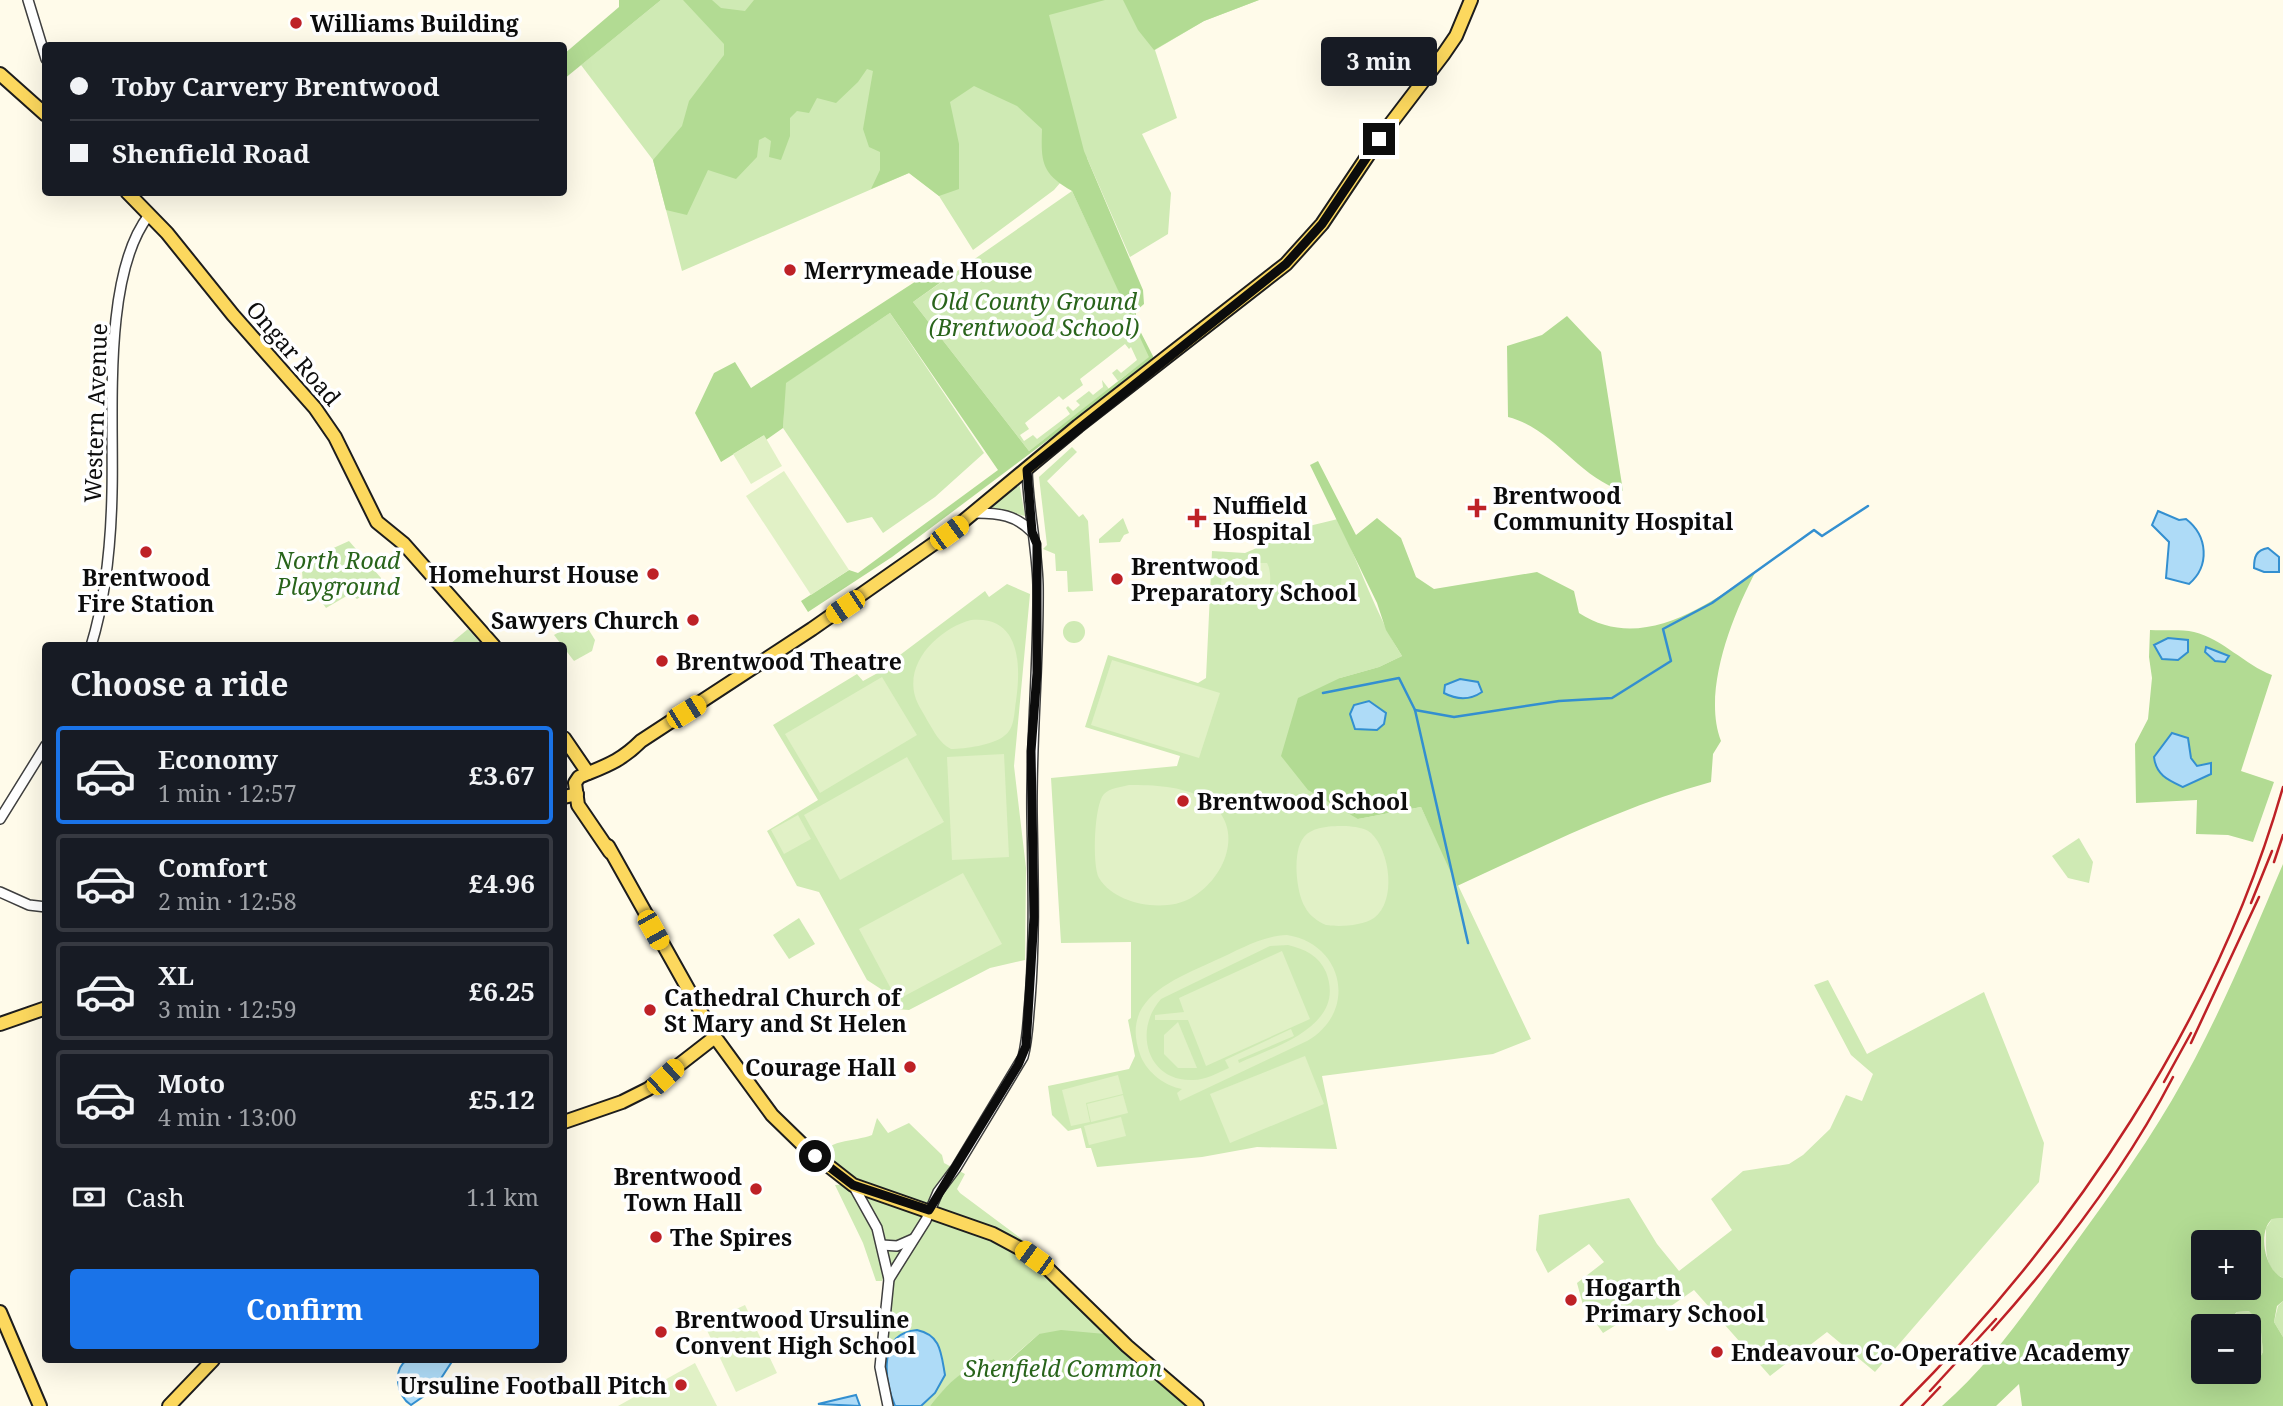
<!DOCTYPE html>
<meta charset="utf-8">
<style>
:root{--surface:#171b24;--page:#242831;--text:#f1f3f6;--muted:#9ea1a6;--line:#363941;--accent:#1a73e8}
body{margin:0;font-family:"Noto Serif",serif;background:var(--page);color:var(--text);height:100vh;display:flex;flex-direction:column;font-size:26px;white-space:nowrap}
*{box-sizing:border-box;margin:0}
p{font-size:23px;color:var(--muted)}
.icon{flex:none;width:38px;height:38px;fill:none;stroke:currentColor;stroke-width:2;stroke-linecap:round;stroke-linejoin:round}
.map{position:relative;flex:1;overflow:hidden}
.details{position:absolute;left:42px;top:642px;width:525px;height:721px;display:flex;flex-direction:column;background:var(--surface);border-radius:7px;box-shadow:0 7px 28px #0002}
.details>*{flex:none}
.banner{position:absolute;left:42px;top:42px;width:525px;height:154px;border-radius:7px;box-shadow:0 7px 28px #0002;display:grid;align-content:center;height:154px;padding:0 28px;background:var(--surface)}
.controls{position:absolute;left:2191px;top:1230px;display:grid;gap:14px}
.controls a{display:grid;place-items:center;width:70px;height:70px;border-radius:7px;background:var(--surface);box-shadow:0 7px 28px #0002;font-size:35px}
.end{position:absolute;width:32px;height:32px;margin:-16px;border:9px solid #0c0c0c;background:#fff;box-shadow:0 0 0 4px #fff}
.from{border-radius:50%}
.bubble{position:absolute;height:49px;border-radius:7px;background:var(--surface);box-shadow:0 7px 28px #0002;font-size:23px;font-weight:700;line-height:49px;text-align:center}
.car{position:absolute;width:21px;height:42px;margin:-21px -10px;border-radius:9px;box-shadow:0 0 5px 2px #0007;background:linear-gradient(#f5c518 24%,#345 0 40%,#f5c518 0 76%,#345 0 86%,#f5c518 0)}
.banner b{display:flex;align-items:center;gap:24px;height:66px;font-size:26px}
.banner b+b{border-top:2px solid var(--line)}
.banner i{width:18px;height:18px;background:var(--text)}
ul{padding:0;list-style:none}
li{display:flex;align-items:center;gap:21px;height:98px;margin:0 14px 10px;padding:0 14px;border:4px solid var(--line);border-radius:7px}
li div{flex:1}
li b{display:block;font-size:26px}
li em{font-style:normal;font-weight:700}
li.on{border-color:var(--accent)}
li>.icon{width:63px;height:63px;stroke-width:1.5}
h2{padding:0 28px;font-size:32px;line-height:84px}
.pay{display:flex;align-items:center;gap:18px;height:77px;padding:0 28px;font-size:26px}
.pay p{margin-inline-start:auto}
.cta{display:flex;gap:14px;margin-top:auto;padding:14px 28px}
.cta a{flex:1;height:80px;border-radius:7px;background:var(--accent);color:#fff;font-size:28px;font-weight:700;line-height:80px;text-align:center}
.map>svg:first-child{display:block}
.green{fill:#cfeab4}
.forest{fill:#b2db93;fill-rule:evenodd}
.pitch{fill:#e1f1c6;fill-rule:evenodd}
.water{fill:#aedbf7;stroke:#338fd0;stroke-width:2}
.lines{fill:none;stroke-linecap:round;stroke-linejoin:round}
.stream{stroke:#338fd0;stroke-width:2.5}
.minor-casing{stroke:#3f3f3f;stroke-width:12}
.major-casing{stroke:#1d1d1d;stroke-width:16}
.minor{stroke:#fff;stroke-width:9}
.major{stroke:#fcd85e;stroke-width:12}
.rail{stroke:#be2126;stroke-width:2.5}
.route{stroke:#0c0c0c;stroke-width:9}
.poi-dot{fill:#be2126;stroke:#fff;stroke-width:2.5}
.labels{text-anchor:middle;dominant-baseline:central;stroke-width:7;stroke-linejoin:round;paint-order:stroke}
.poi-label{font-size:23px;font-weight:bold;fill:#0c0c0c;stroke:#fff;text-anchor:start}
.park-label{font-size:23px;font-style:italic;fill:#29641b;stroke:#fff}
.street-label{font-size:23px;fill:#0c0c0c;stroke:#fff}
</style>
<div class="map">
<svg width="2283" height="1406" viewBox="0 0 2283 1406">
<rect width="100%" height="100%" fill="#fffbea"/>
<g class="green">
<polygon points="661,0 1259,0 1204,21 1155,50 1177,118 1142,134 1171,193 1168,234 1130,257 1087,158 1078,162 1054,190 973,250 939,196 909,173 682,271 653,160 581,65"/>
<polygon points="1072,191 1150,357 1118,381 1112,373 1117,369 1121,373 1137,360 1131,347 1129,349 1125,344 1080,379 1083,385 1063,400 1059,396 1025,423 1029,429 1020,435 1024,441 1033,435 1037,439 1070,414 1066,408 1068,406 1073,411 1080,405 1076,401 1089,391 1093,395 1103,387 1102,380 1109,389 1029,451 913,302"/>
<polygon points="890,313 984,453 935,497 883,533 872,517 847,523 783,428 785,383"/>
<polygon points="1072,447 1077,452 1047,481 1079,517 1083,514 1088,521 1093,591 1068,592 1067,571 1056,571 1055,554 1043,549 1047,545 1039,477"/>
<polygon points="1019,482 1025,516 990,508"/>
<polygon points="1123,518 1129,533 1124,535 1120,542 1099,543 1099,539"/>
<path d="M1338 519C1359 564 1376 615 1402 656L1379 667 1340 678 1358 819 1421 807 1531 1039 1493 1054 1322 1076 1337 1149 1257 1147 1202 1157 1097 1167 1091 1148H1086L1081 1128 1068 1131 1052 1115 1048 1086 1129 1069 1135 1056 1128 1020 1131 1018V942L1061 943 1051 778 1177 766 1180 756 1085 727 1108 655 1198 683 1206 678 1212 551 1245 553 1309 526Z"/>
<polygon points="349,541 381,578 380,585 357,599 350,594 326,608 310,585 303,585 302,571 307,560"/>
<polygon points="1007,584 1030,594 1014,766 1026,868 1025,960 990,968 909,1010 895,1009 884,991 867,980 819,892 797,886 767,831 818,800 773,725 857,674 863,681 885,669 884,667 985,591 989,597"/>
<circle cx="1074" cy="632" r="11"/>
<polygon points="573,624 587,627 595,640 592,651 574,661 554,635"/>
<polygon points="468,629 483,646 452,646 450,644"/>
<polygon points="2079,838 2093,862 2089,883 2068,878 2052,856"/>
<polygon points="799,918 815,944 789,959 773,935"/>
<polygon points="1828,980 1867,1054 1984,992 2044,1143 2039,1182 1875,1372 1827,1332 1770,1376 1694,1290 1648,1322 1637,1312 1603,1333 1583,1305 1577,1283 1604,1262 1589,1244 1548,1273 1536,1250 1539,1215 1629,1198 1657,1244 1679,1271 1732,1230 1711,1199 1743,1171 1789,1164 1803,1155 1830,1129 1846,1095 1862,1101 1873,1074 1851,1055 1814,985"/>
<path d="M877 1118 888 1133 909 1123 942 1155 944 1163 965 1174 957 1189 960 1193 1019 1237 1116 1335 1039 1334 1000 1368 994 1359C965 1366 948 1384 930 1406H888L882 1383 887 1271 882 1281H876L863 1243 835 1185 850 1184 820 1160C823 1139 855 1142 872 1135Z"/>
<path d="M2283 1218V1278C2263 1269 2266 1246 2266 1228L2272 1219Z"/>
<polygon points="2283,1301 2283,1337 2274,1322 2278,1306"/>
<polygon points="2250,1311 2260,1322 2263,1352 2259,1359 2249,1353 2249,1326 2231,1326 2230,1324 2237,1312"/>
</g>
<g class="forest">
<polygon points="619,0 661,0 564,79 564,54 619,7"/>
<path d="M683 0H712L721 8 745 11 754 0H1105L1049 15 1084 151 1143 290 1144 304 1136 311V323L1155 360 892 557 808 612 801 601 849 570 858 573 998 470 890 313 786 383 783 428 766 440 763 436 721 462 695 413 714 373 735 362 751 388 944 263 951 275 913 302 1029 451 1149 357 1072 191C1041 173 1041 162 1042 129L1017 106 974 86 950 102 959 144V189L939 196 909 173 871 189 880 170V152L869 147 863 129 873 71 867 69 858 82 836 103 817 98 809 113 797 111 790 118V136L781 160 769 157 771 141 765 137 759 140 757 157 736 179 708 170 687 215 666 210 653 160 682 126 689 101 724 55V44Z"/>
<polygon points="1123,0 1259,0 1204,21 1154,50 1138,30"/>
<path d="M1567 316 1601 352 1623 491C1577 477 1555 429 1508 417L1507 346 1542 335Z"/>
<path d="M1318 461 1356 535 1377 518 1401 538 1416 577 1434 589 1537 572 1574 591 1579 613C1640 653 1706 607 1756 571 1732 616 1702 692 1721 741L1713 754 1711 782C1623 806 1540 848 1457 886L1421 807 1358 819 1308 790 1281 756 1298 698 1340 678 1379 667 1402 656 1386 630 1377 603 1310 465Z"/>
<path d="M2150 630C2164 631 2181 629 2194 632 2223 639 2245 665 2272 675L2241 771 2274 782 2253 842 2228 835 2196 834 2197 800 2136 803 2135 744 2148 719 2152 678 2149 657Z"/>
<path d="M2283 864V1218L2272 1219C2257 1232 2265 1271 2283 1278V1301L2277 1306 2274 1322 2283 1337V1406H2022L2019 1384 1996 1406H1942C1988 1366 2022 1317 2058 1267 2097 1213 2138 1158 2172 1100 2216 1025 2249 944 2283 864ZM2203 1242H2249V1288H2203ZM2249 1311 2260 1322 2263 1352 2259 1359 2249 1353V1372H2203V1326H2231V1318L2237 1312Z"/>
<path d="M1061 1330 1116 1335 1197 1406H930C948 1383 965 1366 994 1359L1001 1368 1039 1334Z"/>
</g>
<g class="pitch">
<polygon points="764,435 782,466 751,484 733,454"/>
<polygon points="784,471 849,570 811,595 746,496"/>
<path d="M1223 562H1242L1243 566H1248L1249 563H1267C1272 571 1271 593 1266 601L1247 600V596H1242L1241 600 1222 599 1220 595Z"/>
<path d="M971 620C1021 615 1021 666 1016 701 1014 712 1015 729 1004 736 993 745 965 749 951 749 939 743 934 731 927 720 923 712 917 704 915 696 905 660 941 628 971 620Z"/>
<polygon points="1112,660 1220,693 1199,758 1091,725"/>
<polygon points="882,677 917,735 820,793 785,734"/>
<polygon points="1004,754 1009,857 952,860 947,757"/>
<polygon points="907,757 944,822 840,880 804,815"/>
<path d="M1129 785C1154 785 1181 786 1203 798 1247 823 1228 877 1191 898 1165 913 1115 905 1099 878 1092 866 1094 804 1104 794 1110 788 1121 787 1129 785Z"/>
<polygon points="798,815 811,839 784,854 771,830"/>
<path d="M1346 826C1354 827 1364 827 1371 833 1390 851 1397 901 1374 918 1362 926 1339 927 1326 925 1317 921 1309 915 1305 907 1296 892 1292 851 1304 837 1313 826 1332 826 1346 826Z"/>
<polygon points="963,873 1002,944 897,1000 859,929"/>
<path d="M1287 935C1344 944 1358 1012 1307 1041L1180 1101 1177 1093 1182 1089C1165 1086 1148 1073 1141 1057 1118 998 1174 980 1216 960 1239 950 1261 936 1287 935ZM1288 945C1305 949 1319 956 1326 972 1347 1026 1276 1046 1239 1063L1238 1060 1294 1036 1291 1029 1225 1060 1229 1068C1217 1073 1206 1080 1193 1080 1147 1082 1133 1030 1161 999L1270 946Z"/>
<polygon points="1282,951 1310,1019 1206,1066 1188,1020 1155,1020 1155,1015 1184,1012 1179,998"/>
<polygon points="1178,1022 1197,1068 1178,1068 1164,1054 1164,1035"/>
<polygon points="1305,1056 1324,1104 1230,1143 1210,1094"/>
<polygon points="1118,1075 1123,1094 1086,1103 1090,1122 1071,1126 1062,1090"/>
<polygon points="1123,1095 1128,1113 1091,1122 1087,1104"/>
<polygon points="1121,1117 1126,1136 1089,1145 1084,1126"/>
<polygon points="745,1305 777,1373 736,1392 704,1324"/>
<polygon points="695,1363 717,1406 618,1406"/>
</g>
<g class="water">
<path d="M2158 511 2179 520 2186 519C2208 536 2210 566 2189 584L2166 578 2169 542 2152 525Z"/>
<path d="M2268 548 2279 557V572H2264L2254 568C2254 557 2256 550 2268 548Z"/>
<polygon points="2168,638 2188,640 2188,652 2178,660 2162,659 2154,645"/>
<polygon points="2206,647 2229,656 2225,662 2215,661 2205,652"/>
<path d="M1460 679 1478 682 1482 692C1469 701 1457 700 1444 693L1445 685Z"/>
<polygon points="1369,701 1386,713 1384,724 1377,730 1355,729 1350,714 1354,705"/>
<path d="M2172 733 2188 738 2191 758 2197 766 2211 763V774L2183 787C2168 780 2156 775 2154 757Z"/>
<path d="M917 1330C941 1335 941 1353 945 1375L935 1393 921 1406H895C884 1379 878 1333 917 1330Z"/>
<path d="M407 1360H453L434 1389 411 1405C397 1396 392 1370 407 1360Z"/>
<polygon points="856,1395 860,1406 818,1404"/>
</g>
<g class="lines">
<g class="stream">
<polyline points="1323,693 1399,678 1415,710 1468,943"/>
<polyline points="1415,710 1454,717 1559,701 1612,698 1671,661 1663,629 1712,603 1814,530 1822,536 1868,506"/>
</g>
<defs>
<g id="minor">
<polyline points="28,0 46,59"/>
<path d="M976 513C999 513 1016 515 1032 532"/>
<path d="M91 646C106 597 111 543 112 492 114 417 102 275 149 215"/>
<polyline points="0,819 46,745"/>
<polyline points="0,892 29,905 46,907"/>
<polyline points="853,1185 877,1228 889,1279"/>
<polyline points="882,1245 897,1246 913,1239"/>
<path d="M888 1406 880 1367 889 1279 926 1220 938 1192 956 1168 1023 1057C1028 1039 1028 1019 1030 1000 1035 938 1033 876 1032 814 1031 737 1039 662 1038 585 1037 546 1028 509 1027 469"/>
</g>
<g id="major">
<polyline points="0,74 46,115"/>
<polyline points="127,192 167,233 233,315 315,408 335,437 377,522 404,544 494,646"/>
<polyline points="564,738 588,773"/>
<polyline points="564,797 577,794"/>
<polyline points="608,846 715,1037 772,1115 807,1149 853,1185 993,1234 1023,1250 1046,1267 1127,1346 1197,1406"/>
<path d="M610 852 578 805 575 783 579 777C605 766 620 762 641 741L812 629 949 533 1078 426 1286 264 1322 224 1379 139 1443 55 1456 36 1471 0"/>
<polyline points="0,1024 46,1008"/>
<polyline points="564,1122 622,1102 648,1089 715,1037"/>
<polyline points="0,1312 40,1406"/>
<polyline points="169,1406 213,1360"/>
</g>
</defs>
<use href="#minor" class="minor-casing"/>
<use href="#major" class="major-casing"/>
<use href="#minor" class="minor"/>
<use href="#major" class="major"/>
<g class="rail">
<polyline points="2274,862 2283,835"/>
<polyline points="2251,903 2272,851"/>
<polyline points="2191,1043 2259,897"/>
<polyline points="2164,1082 2191,1033"/>
<path d="M1992 1330C2060 1254 2126 1168 2173 1077"/>
<polyline points="1930,1391 1996,1319"/>
<path d="M1901 1406C2072 1235 2216 1022 2283 787"/>
<polyline points="1922,1406 1940,1387"/>
</g>
</g>
<g class="lines">
<polyline class="route" points="815,1156 853,1185 929,1210 1018,1065 1026,1046 1034,917 1031,751 1037,673 1037,544 1032,532 1027,470 1286,264 1322,224 1379,139"/>
</g>
<g class="poi-dot">
<circle cx="296" cy="23" r="7"/>
<circle cx="790" cy="270" r="7"/>
<path d="M1473.5 497.5h7v7h7v7h-7v7h-7v-7h-7v-7h7z"/>
<path d="M1193.5 507.5h7v7h7v7h-7v7h-7v-7h-7v-7h7z"/>
<circle cx="146" cy="552" r="7"/>
<circle cx="653" cy="574" r="7"/>
<circle cx="1117" cy="579" r="7"/>
<circle cx="693" cy="620" r="7"/>
<circle cx="662" cy="661" r="7"/>
<circle cx="1183" cy="801" r="7"/>
<circle cx="650" cy="1010" r="7"/>
<circle cx="910" cy="1067" r="7"/>
<circle cx="756" cy="1189" r="7"/>
<circle cx="656" cy="1237" r="7"/>
<circle cx="1571" cy="1300" r="7"/>
<circle cx="661" cy="1332" r="7"/>
<circle cx="1717" cy="1352" r="7"/>
<circle cx="681" cy="1385" r="7"/>
</g>
<g class="labels">
<g class="poi-label">
<text x="310" y="23">Williams Building</text>
<text x="804" y="270">Merrymeade House</text>
<text x="1493" y="495">Brentwood<tspan x="1493" dy="26">Community Hospital</tspan></text>
<text x="1213" y="505">Nuffield<tspan x="1213" dy="26">Hospital</tspan></text>
<text x="1131" y="566">Brentwood<tspan x="1131" dy="26">Preparatory School</tspan></text>
<text x="639" y="574" text-anchor="end">Homehurst House</text>
<text x="146" y="577" text-anchor="middle">Brentwood<tspan x="146" dy="26">Fire Station</tspan></text>
<text x="679" y="620" text-anchor="end">Sawyers Church</text>
<text x="676" y="661">Brentwood Theatre</text>
<text x="1197" y="801">Brentwood School</text>
<text x="664" y="997">Cathedral Church of<tspan x="664" dy="26">St Mary and St Helen</tspan></text>
<text x="896" y="1067" text-anchor="end">Courage Hall</text>
<text x="742" y="1176" text-anchor="end">Brentwood<tspan x="742" dy="26">Town Hall</tspan></text>
<text x="670" y="1237">The Spires</text>
<text x="1585" y="1287">Hogarth<tspan x="1585" dy="26">Primary School</tspan></text>
<text x="675" y="1319">Brentwood Ursuline<tspan x="675" dy="26">Convent High School</tspan></text>
<text x="1731" y="1352">Endeavour Co-Operative Academy</text>
<text x="667" y="1385" text-anchor="end">Ursuline Football Pitch</text>
</g>
<g class="park-label">
<text x="1034" y="301">Old County Ground<tspan x="1034" dy="26">(Brentwood School)</tspan></text>
<text x="338" y="560">North Road<tspan x="338" dy="26">Playground</tspan></text>
<text x="1063" y="1368">Shenfield Common</text>
</g>
<g class="street-label">
<text transform="translate(294 353) rotate(49)">Ongar Road</text>
<text transform="translate(95 413) rotate(-88)">Western Avenue</text>
</g>
</g>
</svg>
<div class="controls">
<a>+</a>
<a>−</a>
</div>
<i class="end from" style="left:815px;top:1156px"></i>
<i class="end" style="left:1379px;top:139px"></i>
<div class="bubble" style="left:1321px;top:37px;width:116px">3 min</div>
<i class="car" style="left:949px;top:533px;rotate:54deg"></i>
<i class="car" style="left:845px;top:607px;rotate:236deg"></i>
<i class="car" style="left:686px;top:712px;rotate:58deg"></i>
<i class="car" style="left:653px;top:930px;rotate:151deg"></i>
<i class="car" style="left:665px;top:1077px;rotate:48deg"></i>
<i class="car" style="left:1034px;top:1258px;rotate:306deg"></i>
<div class="banner">
<b><i class="from"></i>Toby Carvery Brentwood</b>
<b><i></i>Shenfield Road</b>
</div>
<section class="details">
<h2>Choose a ride</h2>
<ul>
<li class="on"><svg class="icon" aria-label="car" viewBox="0 0 24 24"><path d="M5 17H2v-5l4-1 3-4h7l3 4 3 1v5h-3M9 17h6M6 11h13"/><circle cx="7" cy="17" r="2"/><circle cx="17" cy="17" r="2"/></svg><div><b>Economy</b><p>1 min · 12:57</p></div><em>£3.67</em></li>
<li><svg class="icon" aria-label="car" viewBox="0 0 24 24"><path d="M5 17H2v-5l4-1 3-4h7l3 4 3 1v5h-3M9 17h6M6 11h13"/><circle cx="7" cy="17" r="2"/><circle cx="17" cy="17" r="2"/></svg><div><b>Comfort</b><p>2 min · 12:58</p></div><em>£4.96</em></li>
<li><svg class="icon" aria-label="car" viewBox="0 0 24 24"><path d="M5 17H2v-5l4-1 3-4h7l3 4 3 1v5h-3M9 17h6M6 11h13"/><circle cx="7" cy="17" r="2"/><circle cx="17" cy="17" r="2"/></svg><div><b>XL</b><p>3 min · 12:59</p></div><em>£6.25</em></li>
<li><svg class="icon" aria-label="car" viewBox="0 0 24 24"><path d="M5 17H2v-5l4-1 3-4h7l3 4 3 1v5h-3M9 17h6M6 11h13"/><circle cx="7" cy="17" r="2"/><circle cx="17" cy="17" r="2"/></svg><div><b>Moto</b><p>4 min · 13:00</p></div><em>£5.12</em></li>
</ul>
<div class="pay"><svg class="icon" aria-label="cash" viewBox="0 0 24 24"><path d="M3 7h18v10H3z"/><circle cx="12" cy="12" r="2"/></svg>Cash<p>1.1 km</p></div>
<div class="cta"><a>Confirm</a></div>
</section>
</div>
